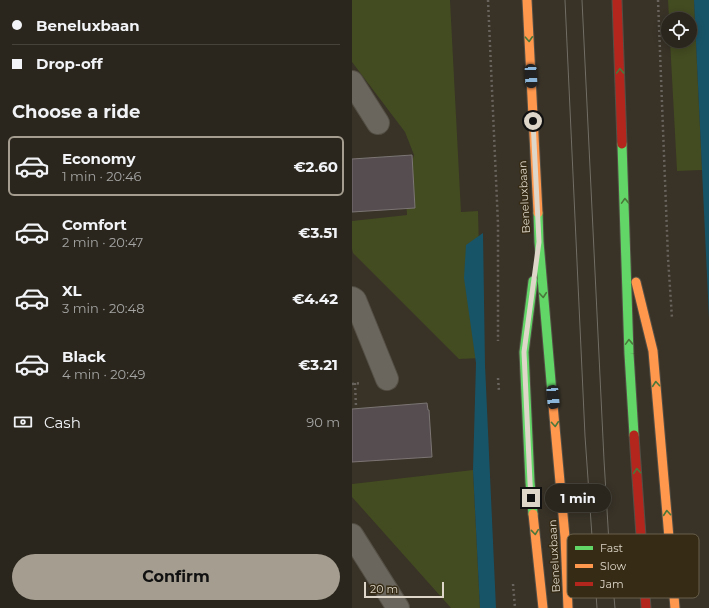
<!DOCTYPE html>
<meta charset="utf-8">
<style>
:root{--surface:#2a261d;--page:#322e26;--text:#f1f3f6;--muted:#a5a5a4;--line:#46433b;--accent:#a49d90}
body{margin:0;font-family:Montserrat,sans-serif;background:var(--page);color:var(--text);height:100vh;display:flex;flex-direction:column;font-size:15px;white-space:nowrap}
*{box-sizing:border-box;margin:0}
p{font-size:13px;color:var(--muted)}
.icon{flex:none;width:22px;height:22px;fill:none;stroke:currentColor;stroke-width:2;stroke-linecap:round;stroke-linejoin:round}
.map{position:relative;flex:1;overflow:hidden}
.details{display:flex;flex-direction:column;background:var(--surface);width:352px}
.details>*{flex:none}
.hud{display:grid;align-content:center;height:88px;padding:0 12px;background:var(--surface)}
.tools{position:absolute;left:309px;top:12px;display:grid;gap:8px}
.tools a{display:grid;place-items:center;width:36px;height:36px;border-radius:50%;background:var(--surface);box-shadow:0 2px 10px #0003,0 0 0 1px var(--line);font-size:20px}
.scale{position:absolute;left:12px;bottom:10px;width:80px;box-sizing:border-box;padding-left:4px;border:2px solid #ded7c9;border-top:0;font-size:11px;line-height:14px;white-space:nowrap;color:#ded7c9;-webkit-text-stroke:3px #362b15;paint-order:stroke}
.end{position:absolute;width:18px;height:18px;margin:-9px;border:5px solid #ded7c9;background:#111;box-shadow:0 0 0 2px #111}
.from{border-radius:50%}
.bubble{position:absolute;height:28px;border-radius:14px;background:var(--surface);box-shadow:0 2px 10px #0003,0 0 0 1px var(--line);font-size:13px;font-weight:700;line-height:28px;text-align:center}
.car{position:absolute;width:12px;height:24px;margin:-12px -6px;border-radius:5px;box-shadow:0 0 3px 1px #0007;background:linear-gradient(#222 24%,#8ab4d8 0 40%,#222 0 76%,#8ab4d8 0 86%,#222 0)}
.hud b{display:flex;align-items:center;gap:14px;height:38px;font-size:15px}
.hud b+b{border-top:1px solid var(--line)}
.hud i{width:10px;height:10px;background:var(--text)}
ul{padding:0;list-style:none}
li{display:flex;align-items:center;gap:12px;height:60px;margin:0 8px 6px;padding:0 4px;border:2px solid transparent;border-radius:6px}
li div{flex:1}
li b{display:block;font-size:15px}
li em{font-style:normal;font-weight:700}
li.selected{border-color:var(--accent)}
li>.icon{width:36px;height:36px;stroke-width:1.5}
h2{padding:0 12px;font-size:18px;line-height:48px}
.pay{display:flex;align-items:center;gap:10px;height:44px;padding:0 12px;font-size:15px}
.pay p{margin-inline-start:auto}
.primary-button{display:flex;gap:8px;margin-top:auto;padding:8px 12px}
.primary-button a{flex:1;height:46px;border-radius:24px;background:var(--accent);color:#111;font-size:16px;font-weight:700;line-height:46px;text-align:center}
main{display:flex;flex:1;min-height:0}
.map>svg:first-child{display:block}
.green{fill:#434b21}
.water{fill:#185467}
.building{fill:#564d50;stroke:#7b7574}
.lines{fill:none;stroke-linecap:round;stroke-linejoin:round}
.street-casing{stroke:#544f45;stroke-width:24}
.fast-casing{stroke:#544f45;stroke-width:11}
.slow-casing{stroke:#544f45;stroke-width:11}
.jam-casing{stroke:#544f45;stroke-width:11}
.path{stroke:#68635c;stroke-width:2.5;stroke-dasharray:2 3;stroke-linecap:butt}
.street{stroke:#6a665d;stroke-width:22}
.fast{stroke:#63d668;stroke-width:9}
.slow{stroke:#ff974d;stroke-width:9}
.jam{stroke:#b3261e;stroke-width:9}
.tram{stroke:#726e65;stroke-width:1}
.oneway{stroke:#4a783a}
.route{stroke:#ded7c9;stroke-width:5}
.labels{text-anchor:middle;dominant-baseline:central;stroke-width:3;stroke-linejoin:round;paint-order:stroke}
.street-label{font-size:11px;fill:#ded7c9;stroke:#362b15}
.key{fill:#362b15;stroke:#685f4b;stroke-width:1}
.key-label{font-size:11px;fill:#ded7c9}
</style>
<main>
<section class="details">
<div class="hud">
<b><i class="from"></i>Beneluxbaan</b>
<b><i></i>Drop-off</b>
</div>
<h2>Choose a ride</h2>
<ul>
<li class="selected"><svg class="icon" aria-label="car" viewBox="0 0 24 24"><path d="M5 17H2v-5l4-1 3-4h7l3 4 3 1v5h-3M9 17h6M6 11h13"/><circle cx="7" cy="17" r="2"/><circle cx="17" cy="17" r="2"/></svg><div><b>Economy</b><p>1 min · 20:46</p></div><em>€2.60</em></li>
<li><svg class="icon" aria-label="car" viewBox="0 0 24 24"><path d="M5 17H2v-5l4-1 3-4h7l3 4 3 1v5h-3M9 17h6M6 11h13"/><circle cx="7" cy="17" r="2"/><circle cx="17" cy="17" r="2"/></svg><div><b>Comfort</b><p>2 min · 20:47</p></div><em>€3.51</em></li>
<li><svg class="icon" aria-label="car" viewBox="0 0 24 24"><path d="M5 17H2v-5l4-1 3-4h7l3 4 3 1v5h-3M9 17h6M6 11h13"/><circle cx="7" cy="17" r="2"/><circle cx="17" cy="17" r="2"/></svg><div><b>XL</b><p>3 min · 20:48</p></div><em>€4.42</em></li>
<li><svg class="icon" aria-label="car" viewBox="0 0 24 24"><path d="M5 17H2v-5l4-1 3-4h7l3 4 3 1v5h-3M9 17h6M6 11h13"/><circle cx="7" cy="17" r="2"/><circle cx="17" cy="17" r="2"/></svg><div><b>Black</b><p>4 min · 20:49</p></div><em>€3.21</em></li>
</ul>
<div class="pay"><svg class="icon" aria-label="cash" viewBox="0 0 24 24"><path d="M3 7h18v10H3z"/><circle cx="12" cy="12" r="2"/></svg>Cash<p>90 m</p></div>
<div class="primary-button"><a>Confirm</a></div>
</section>
<div class="map">
<svg width="357" height="608" viewBox="0 0 357 608">
<rect width="100%" height="100%" fill="#383227"/>
<g class="green">
<polygon points="0,0 98,0 109,212 126,211 130,358 107,359 1,253 0,249 0,221 55,215 52,171 59,165 62,155 53,132 0,62"/>
<polygon points="316,0 342,0 350,170 325,171 318,41 338,41 338,19 317,19"/>
<polygon points="121,470 128,608 99,608 0,497 0,484"/>
</g>
<g class="water">
<polygon points="342,0 357,0 357,318"/>
<polygon points="131,233 133,365 144,608 128,608 121,470 124,363 112,278 114,245"/>
</g>
<g class="building">
<polygon points="60,155 63,208 0,212 0,159"/>
<polygon points="75,403 76,410 77,410 80,457 0,462 0,409"/>
</g>
<g class="lines">
<defs>
<g id="street">
<polyline points="0,82 26,123"/>
<polyline points="0,298 3,300 35,379"/>
<polyline points="0,535 46,608"/>
</g>
<g id="fast">
<polyline points="270,144 277,354 282,435"/>
<polyline points="186,213 187,242 201,405"/>
<polyline points="181,281 172,352 178,482 181,514"/>
</g>
<g id="slow">
<polyline points="175,0 186,213"/>
<polyline points="284,282 301,351 323,608"/>
<polyline points="201,405 213,537 216,608"/>
<polyline points="181,514 191,608"/>
</g>
<g id="jam">
<polyline points="265,0 270,144"/>
<polyline points="282,435 294,608"/>
</g>
</defs>
<use href="#street" class="street-casing"/>
<use href="#fast" class="fast-casing"/>
<use href="#slow" class="slow-casing"/>
<use href="#jam" class="jam-casing"/>
<g class="path">
<polyline points="136,0 146,224 146,341"/>
<polyline points="306,0 316,258 320,318"/>
<polyline points="146,378 147,391"/>
<polyline points="3,383 4,407"/>
<polyline points="0,384 9,383"/>
<polyline points="161,584 163,608"/>
</g>
<use href="#street" class="street"/>
<use href="#fast" class="fast"/>
<use href="#slow" class="slow"/>
<use href="#jam" class="jam"/>
<g class="tram">
<polyline points="213,0 233,436 245,608"/>
<polyline points="230,0 252,460 257,543 263,608"/>
</g>
</g>
<defs><path id="oneway-chevron" d="M-2-3.5L2.5 0L-2 3.5" fill="none" stroke-width="1.6" stroke-linecap="round" stroke-linejoin="round"/></defs>
<g class="oneway">
<use href="#oneway-chevron" transform="translate(177 39) rotate(87)"/>
<use href="#oneway-chevron" transform="translate(268 71) rotate(-92)"/>
<use href="#oneway-chevron" transform="translate(273 201) rotate(-92)"/>
<use href="#oneway-chevron" transform="translate(191 295) rotate(85)"/>
<use href="#oneway-chevron" transform="translate(277 342) rotate(-92)"/>
<use href="#oneway-chevron" transform="translate(304 384) rotate(-95)"/>
<use href="#oneway-chevron" transform="translate(203 424) rotate(85)"/>
<use href="#oneway-chevron" transform="translate(285 471) rotate(-94)"/>
<use href="#oneway-chevron" transform="translate(315 513) rotate(-95)"/>
<use href="#oneway-chevron" transform="translate(183 532) rotate(84)"/>
</g>
<g class="lines">
<polyline class="route" points="179,498 178,482 172,352 187,242 181,121"/>
</g>
<g class="labels">
<g class="street-label">
<text transform="translate(172 197) rotate(-93)">Beneluxbaan</text>
<text transform="translate(202 556) rotate(-93)">Beneluxbaan</text>
</g>
</g>
<rect x="215" y="534" width="132" height="64" rx="6" class="key"/>
<rect x="223" y="546" width="18" height="4" fill="#63d668"/>
<rect x="223" y="564" width="18" height="4" fill="#ff974d"/>
<rect x="223" y="582" width="18" height="4" fill="#b3261e"/>
<g class="key-label">
<text x="248" y="552">Fast</text>
<text x="248" y="570">Slow</text>
<text x="248" y="588">Jam</text>
</g>
</svg>
<div class="tools">
<a><svg class="icon" aria-label="locate" viewBox="0 0 24 24"><circle cx="12" cy="12" r="6"/><path d="M12 2v4M12 18v4M2 12h4M18 12h4"/></svg></a>
</div>
<div class="scale">20 m</div>
<i class="end from" style="left:181px;top:121px"></i>
<i class="end" style="left:179px;top:498px"></i>
<div class="bubble" style="left:193px;top:484px;width:66px">1 min</div>
<i class="car" style="left:179px;top:76px;rotate:177deg"></i>
<i class="car" style="left:201px;top:397px;rotate:175deg"></i>
</div>
</main>
